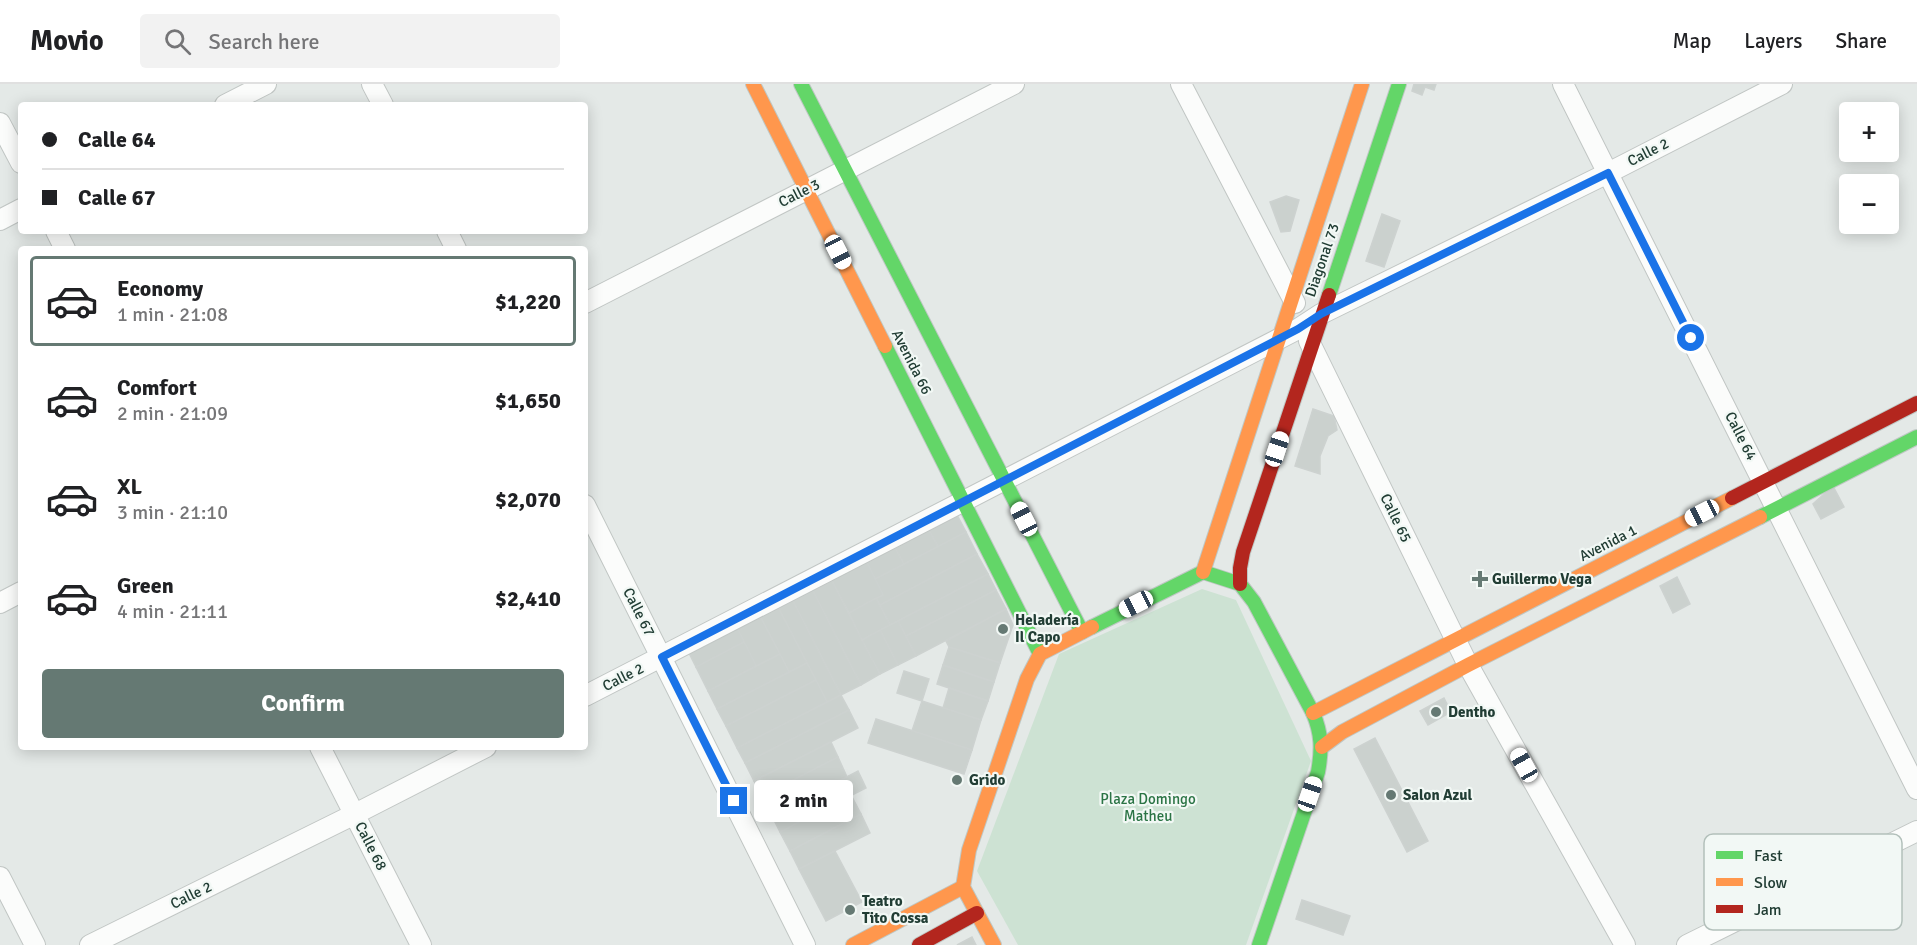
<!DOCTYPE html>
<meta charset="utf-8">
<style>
:root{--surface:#fff;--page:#f2f2f2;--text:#202124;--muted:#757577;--line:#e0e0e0;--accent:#657973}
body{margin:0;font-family:Signika,sans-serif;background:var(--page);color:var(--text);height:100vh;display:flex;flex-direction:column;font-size:22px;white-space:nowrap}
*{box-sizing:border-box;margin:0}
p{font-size:20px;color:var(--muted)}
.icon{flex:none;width:33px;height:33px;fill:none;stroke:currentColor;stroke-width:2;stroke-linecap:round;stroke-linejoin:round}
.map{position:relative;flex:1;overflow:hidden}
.sheet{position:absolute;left:18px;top:162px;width:570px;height:504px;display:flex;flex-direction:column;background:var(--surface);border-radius:6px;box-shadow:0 3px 15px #0003}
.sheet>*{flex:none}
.hud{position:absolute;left:18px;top:18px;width:570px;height:132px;border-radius:6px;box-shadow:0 3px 15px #0003;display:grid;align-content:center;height:132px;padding:0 24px;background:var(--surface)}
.buttons{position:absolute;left:1839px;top:18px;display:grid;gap:12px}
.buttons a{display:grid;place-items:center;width:60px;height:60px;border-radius:6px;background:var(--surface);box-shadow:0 3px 15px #0003;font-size:30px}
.end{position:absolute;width:27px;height:27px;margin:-14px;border:8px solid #1a73e8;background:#fff;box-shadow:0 0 0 3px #fff}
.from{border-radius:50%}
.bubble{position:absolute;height:42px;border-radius:6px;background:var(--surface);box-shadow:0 3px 15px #0003;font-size:20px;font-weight:700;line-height:42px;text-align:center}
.car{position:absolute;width:18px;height:36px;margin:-18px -9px;border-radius:8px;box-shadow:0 0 4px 2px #0007;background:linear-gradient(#fff 24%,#345 0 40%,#fff 0 76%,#345 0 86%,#fff 0)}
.hud b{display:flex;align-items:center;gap:21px;height:57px;font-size:22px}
.hud b+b{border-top:2px solid var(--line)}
.hud i{width:15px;height:15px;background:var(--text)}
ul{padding:10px 0 0;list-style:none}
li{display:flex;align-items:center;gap:18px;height:90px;margin:0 12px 9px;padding:0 12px;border:3px solid transparent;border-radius:6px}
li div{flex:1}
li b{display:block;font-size:22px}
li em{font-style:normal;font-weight:700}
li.current{border-color:var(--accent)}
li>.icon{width:54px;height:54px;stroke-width:1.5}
.button{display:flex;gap:12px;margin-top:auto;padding:12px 24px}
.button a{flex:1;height:69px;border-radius:6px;background:var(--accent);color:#fff;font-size:24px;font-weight:700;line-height:69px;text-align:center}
header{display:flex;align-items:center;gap:36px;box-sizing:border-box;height:84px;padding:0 30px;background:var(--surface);border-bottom:2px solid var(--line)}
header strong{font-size:28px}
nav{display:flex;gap:33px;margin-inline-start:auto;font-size:21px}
.search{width:420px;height:54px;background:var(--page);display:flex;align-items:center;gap:15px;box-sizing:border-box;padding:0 21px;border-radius:6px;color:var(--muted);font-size:22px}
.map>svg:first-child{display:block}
.green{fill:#cde2d3}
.building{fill:#cbd1ce;stroke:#cdd2d0;stroke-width:1.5}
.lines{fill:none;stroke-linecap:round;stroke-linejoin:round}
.street-casing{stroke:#c1c6c4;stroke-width:22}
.fast-casing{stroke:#bfc7c4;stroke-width:16}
.slow-casing{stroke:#bfc7c4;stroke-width:16}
.jam-casing{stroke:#bfc7c4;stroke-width:16}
.street{stroke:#fbfcfb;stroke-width:20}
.fast{stroke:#63d668;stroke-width:14}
.slow{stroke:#ff974d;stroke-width:14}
.jam{stroke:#b3261e;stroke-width:14}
.route{stroke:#1a73e8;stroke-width:8}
.poi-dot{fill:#657973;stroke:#f2f8f5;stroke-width:2}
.labels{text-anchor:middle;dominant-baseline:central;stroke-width:4.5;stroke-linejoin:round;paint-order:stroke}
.street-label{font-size:15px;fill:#213d34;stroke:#f2f8f5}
.poi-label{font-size:15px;font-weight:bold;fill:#213d34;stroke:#f2f8f5;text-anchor:start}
.park-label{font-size:15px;fill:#2b7445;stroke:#f2f8f5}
.key{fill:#f2f8f5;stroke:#b3c0bb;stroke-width:1.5}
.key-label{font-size:16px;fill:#213d34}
</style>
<header>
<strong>Movio</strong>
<div class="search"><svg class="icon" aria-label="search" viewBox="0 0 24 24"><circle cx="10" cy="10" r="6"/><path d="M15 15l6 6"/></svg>Search here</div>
<nav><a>Map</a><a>Layers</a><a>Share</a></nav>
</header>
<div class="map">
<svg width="1917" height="861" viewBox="0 0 1917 861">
<rect width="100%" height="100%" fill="#e4e9e7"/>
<polygon class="green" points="1202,505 1236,516 1311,677 1246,861 1018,861 977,787 1059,570"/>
<g class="building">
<polygon points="1414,0 1436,0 1434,6 1425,3 1422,11 1412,7"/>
<polygon points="1286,112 1299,116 1290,147 1281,148 1270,118"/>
<polygon points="1382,130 1400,137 1384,183 1366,177"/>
<polygon points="1313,325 1334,332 1337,346 1328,352 1320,372 1320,390 1295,382"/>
<polygon points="1833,402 1844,423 1821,435 1813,420"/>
<polygon points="956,429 966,448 938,463 928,444"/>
<polygon points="928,444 938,463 904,480 894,462"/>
<polygon points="966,448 977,470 880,521 876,514 883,511 875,495"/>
<polygon points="894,462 904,480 875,495 866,477"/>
<polygon points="977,470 988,490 890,541 880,521"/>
<polygon points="866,477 883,511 849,529 831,495"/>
<polygon points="988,490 996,506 906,552 898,537"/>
<polygon points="1677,493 1690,520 1673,529 1660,502"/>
<polygon points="831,495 880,590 861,601 812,505"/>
<polygon points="812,505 861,601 841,611 792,515"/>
<polygon points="996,506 1006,525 916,572 906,552"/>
<polygon points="876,514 890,541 862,556 849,529"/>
<polygon points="792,515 841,611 827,618 778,523"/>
<polygon points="778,523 807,579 789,588 760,532"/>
<polygon points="1006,525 1013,541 1000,579 949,563 946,557"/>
<polygon points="760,532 780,570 756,582 737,544"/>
<polygon points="898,537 916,572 898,581 880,546"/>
<polygon points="737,544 744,558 696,583 689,569"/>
<polygon points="880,546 898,581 880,590 862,556"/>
<polygon points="744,558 756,582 708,607 696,583"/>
<polygon points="949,563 1000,579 994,598 943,581"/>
<polygon points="780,570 789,588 717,625 708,607"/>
<polygon points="807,579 816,596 726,642 717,625"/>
<polygon points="943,581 994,598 988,617 937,600"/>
<polygon points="904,587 929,595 922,617 897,609"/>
<polygon points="816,596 827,618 737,664 726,642"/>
<polygon points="949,604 988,617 981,636 943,624"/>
<polygon points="841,611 849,626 745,679 737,664"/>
<polygon points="1444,614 1451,628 1428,641 1420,627"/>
<polygon points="922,617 981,636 972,666 912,647"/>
<polygon points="849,626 858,644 754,697 745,679"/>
<polygon points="876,635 972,666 964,690 868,659"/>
<polygon points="1375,654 1428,757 1407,768 1354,665"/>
<polygon points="831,658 838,673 762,712 754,697"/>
<polygon points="838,673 847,693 772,732 762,712"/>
<polygon points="858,687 866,704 780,748 772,732"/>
<polygon points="851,711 861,730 790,767 780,748"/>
<polygon points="861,730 870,749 799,785 790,767"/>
<polygon points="835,767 862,818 826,837 799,785"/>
<polygon points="1302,816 1350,832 1343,851 1296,835"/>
<polygon points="972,853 976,861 957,861"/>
</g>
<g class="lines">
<defs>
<g id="street">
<polyline points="372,0 383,21"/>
<polyline points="1181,0 1295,219"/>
<polyline points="1563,0 1917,705"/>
<polyline points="225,21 266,0"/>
<polyline points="0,39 21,79"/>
<polyline points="0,136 21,125"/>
<polyline points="56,147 65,165"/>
<polyline points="447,147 456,165"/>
<polyline points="585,219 1014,0"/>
<polyline points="1309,257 1468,581 1625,861"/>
<polyline points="585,421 805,861"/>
<polyline points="0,519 21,508"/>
<polyline points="585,612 1298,245 1321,230 1608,89 1782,0"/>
<polyline points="320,663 421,861"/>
<polyline points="0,793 35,861"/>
<polyline points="90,861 355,730 486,663"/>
<polyline points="1687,861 1917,747"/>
</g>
<g id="fast">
<polyline points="801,0 1082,548"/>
<polyline points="1329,211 1399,0"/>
<polyline points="885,262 1040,570"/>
<polyline points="1760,433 1917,353"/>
<path d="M1092 543 1203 488 1240 500 1254 518 1313 629C1322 650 1322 666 1318 688L1259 861"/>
</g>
<g id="slow">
<polyline points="753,0 885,262"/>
<polyline points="1203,488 1362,0"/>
<polyline points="1313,629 1732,414"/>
<polyline points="1322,663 1342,648 1468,581 1760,433"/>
<polyline points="853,861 963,803"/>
<polyline points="994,861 963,803 969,766 1027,595 1040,570 1092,543"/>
</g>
<g id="jam">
<polyline points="1732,414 1917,319"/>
<polyline points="1240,500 1240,484 1243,468 1329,211"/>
<polyline points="919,861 977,829"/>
</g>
</defs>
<use href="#street" class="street-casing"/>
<use href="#fast" class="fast-casing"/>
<use href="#slow" class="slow-casing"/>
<use href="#jam" class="jam-casing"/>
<use href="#street" class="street"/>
<use href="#fast" class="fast"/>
<use href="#slow" class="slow"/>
<use href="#jam" class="jam"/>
</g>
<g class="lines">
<polyline class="route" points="734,717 662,573 1298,245 1321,230 1608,89 1691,254"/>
</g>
<g class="poi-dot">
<path d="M1477 486h6v6h6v6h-6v6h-6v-6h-6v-6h6z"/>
<circle cx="1003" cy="545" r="6"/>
<circle cx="1436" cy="628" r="6"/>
<circle cx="957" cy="696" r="6"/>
<circle cx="1391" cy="711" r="6"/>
<circle cx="850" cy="826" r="6"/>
</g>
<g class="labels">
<g class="street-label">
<text transform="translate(1648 68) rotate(-27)">Calle 2</text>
<text transform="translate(799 109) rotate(-27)">Calle 3</text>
<text transform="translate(1322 176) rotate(-71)">Diagonal 73</text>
<text transform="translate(912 278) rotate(63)">Avenida 66</text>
<text transform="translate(1741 352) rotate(63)">Calle 64</text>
<text transform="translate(1396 434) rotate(64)">Calle 65</text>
<text transform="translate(1608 459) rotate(-27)">Avenida 1</text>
<text transform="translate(639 528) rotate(63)">Calle 67</text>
<text transform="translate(623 593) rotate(-27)">Calle 2</text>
<text transform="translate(371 762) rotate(63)">Calle 68</text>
<text transform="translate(191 811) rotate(-26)">Calle 2</text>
</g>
<g class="poi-label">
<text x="1492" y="495">Guillermo Vega</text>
<text x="1015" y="536">Heladería<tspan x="1015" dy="17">Il Capo</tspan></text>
<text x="1448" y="628">Dentho</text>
<text x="969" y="696">Grido</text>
<text x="1403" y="711">Salon Azul</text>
<text x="862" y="817">Teatro<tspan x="862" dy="17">Tito Cossa</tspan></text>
</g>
<g class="park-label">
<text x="1148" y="715">Plaza Domingo<tspan x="1148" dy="17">Matheu</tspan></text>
</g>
</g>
<rect x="1704" y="750" width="198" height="96" rx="9" class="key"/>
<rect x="1716" y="767" width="27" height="8" fill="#63d668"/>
<rect x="1716" y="794" width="27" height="8" fill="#ff974d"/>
<rect x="1716" y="821" width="27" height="8" fill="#b3261e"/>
<g class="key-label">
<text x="1754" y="777">Fast</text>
<text x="1754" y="804">Slow</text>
<text x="1754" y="831">Jam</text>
</g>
</svg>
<div class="buttons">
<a>+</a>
<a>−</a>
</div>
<i class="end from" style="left:1691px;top:254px"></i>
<i class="end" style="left:734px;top:717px"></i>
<div class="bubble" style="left:754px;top:696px;width:99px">2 min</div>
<i class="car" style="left:838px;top:168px;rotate:153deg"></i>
<i class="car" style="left:1277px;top:365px;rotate:18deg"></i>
<i class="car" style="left:1702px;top:429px;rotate:243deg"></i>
<i class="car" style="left:1024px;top:435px;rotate:333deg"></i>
<i class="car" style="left:1136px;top:520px;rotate:243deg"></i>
<i class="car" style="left:1524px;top:681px;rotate:331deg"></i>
<i class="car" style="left:1310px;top:710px;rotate:19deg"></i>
<div class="hud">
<b><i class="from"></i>Calle 64</b>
<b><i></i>Calle 67</b>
</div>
<section class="sheet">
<ul>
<li class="current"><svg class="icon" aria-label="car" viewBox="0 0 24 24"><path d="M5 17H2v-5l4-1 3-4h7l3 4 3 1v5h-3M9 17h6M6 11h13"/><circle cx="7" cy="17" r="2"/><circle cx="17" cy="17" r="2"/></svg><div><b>Economy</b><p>1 min · 21:08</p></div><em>$1,220</em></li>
<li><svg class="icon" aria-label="car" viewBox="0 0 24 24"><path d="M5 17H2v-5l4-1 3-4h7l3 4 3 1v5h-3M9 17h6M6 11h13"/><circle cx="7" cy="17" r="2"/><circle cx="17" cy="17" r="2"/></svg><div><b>Comfort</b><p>2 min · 21:09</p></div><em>$1,650</em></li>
<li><svg class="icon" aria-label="car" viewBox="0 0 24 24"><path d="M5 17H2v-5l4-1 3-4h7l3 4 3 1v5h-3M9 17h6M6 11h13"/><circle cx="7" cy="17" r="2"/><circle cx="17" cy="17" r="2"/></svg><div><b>XL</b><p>3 min · 21:10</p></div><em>$2,070</em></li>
<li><svg class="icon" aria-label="car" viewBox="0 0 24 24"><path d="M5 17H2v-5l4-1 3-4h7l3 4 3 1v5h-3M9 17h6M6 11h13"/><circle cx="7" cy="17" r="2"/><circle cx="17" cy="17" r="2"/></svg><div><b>Green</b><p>4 min · 21:11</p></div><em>$2,410</em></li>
</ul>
<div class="button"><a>Confirm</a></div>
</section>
</div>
